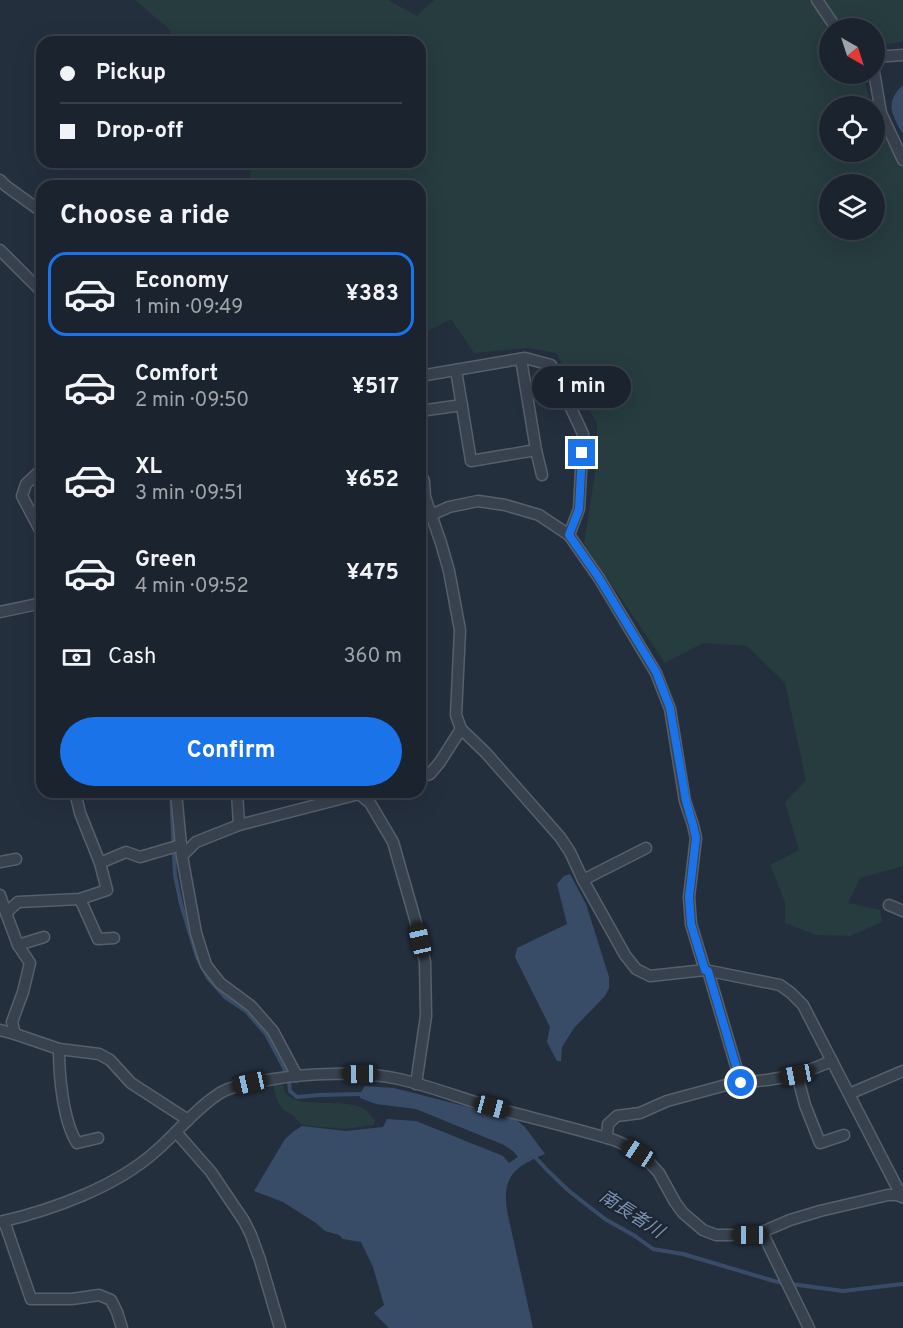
<!DOCTYPE html>
<meta charset="utf-8">
<style>
:root{--surface:#1b232e;--page:#282f3a;--text:#f1f3f6;--muted:#a0a4aa;--line:#39404a;--accent:#1a73e8}
body{margin:0;font-family:Overpass,"Noto Sans JP",sans-serif;background:var(--page);color:var(--text);height:100vh;display:flex;flex-direction:column;font-size:22px;white-space:nowrap}
*{box-sizing:border-box;margin:0}
p{font-size:20px;color:var(--muted)}
.icon{flex:none;width:33px;height:33px;fill:none;stroke:currentColor;stroke-width:2;stroke-linecap:round;stroke-linejoin:round}
.map{position:relative;flex:1;overflow:hidden}
.details{position:absolute;left:36px;top:180px;width:390px;height:618px;display:flex;flex-direction:column;background:var(--surface);border-radius:18px;box-shadow:0 6px 24px #0002,0 0 0 2px var(--line)}
.details>*{flex:none}
.banner{position:absolute;left:36px;top:36px;width:390px;height:132px;border-radius:18px;box-shadow:0 6px 24px #0002,0 0 0 2px var(--line);display:grid;align-content:center;height:132px;padding:0 24px;background:var(--surface)}
.needle{width:39px;rotate:141deg}
.buttons{position:absolute;left:819px;top:18px;display:grid;gap:12px}
.buttons a{display:grid;place-items:center;width:66px;height:66px;border-radius:50%;background:var(--surface);box-shadow:0 6px 24px #0002,0 0 0 2px var(--line);font-size:30px}
.end{position:absolute;width:27px;height:27px;margin:-14px;border:8px solid #1a73e8;background:#fff;box-shadow:0 0 0 3px #fff}
.from{border-radius:50%}
.bubble{position:absolute;height:42px;border-radius:21px;background:var(--surface);box-shadow:0 6px 24px #0002,0 0 0 2px var(--line);font-size:20px;font-weight:700;line-height:42px;text-align:center}
.car{position:absolute;width:18px;height:36px;margin:-18px -9px;border-radius:8px;box-shadow:0 0 4px 2px #0007;background:linear-gradient(#222 24%,#8ab4d8 0 40%,#222 0 76%,#8ab4d8 0 86%,#222 0)}
.banner b{display:flex;align-items:center;gap:21px;height:57px;font-size:22px}
.banner b+b{border-top:2px solid var(--line)}
.banner i{width:15px;height:15px;background:var(--text)}
ul{padding:0;list-style:none}
li{display:flex;align-items:center;gap:18px;height:84px;margin:0 12px 9px;padding:0 12px;border:3px solid transparent;border-radius:18px}
li div{flex:1}
li b{display:block;font-size:22px}
li em{font-style:normal;font-weight:700}
li.current{border-color:var(--accent)}
li>.icon{width:54px;height:54px;stroke-width:1.5}
h2{padding:0 24px;font-size:27px;line-height:72px}
.pay{display:flex;align-items:center;gap:15px;height:66px;padding:0 24px;font-size:22px}
.pay p{margin-inline-start:auto}
.action{display:flex;gap:12px;margin-top:auto;padding:12px 24px}
.action a{flex:1;height:69px;border-radius:36px;background:var(--accent);color:#fff;font-size:24px;font-weight:700;line-height:69px;text-align:center}
.map>svg:first-child{display:block}
.green{fill:#263c3f;fill-rule:evenodd}
.water{fill:#394c67}
.lines{fill:none;stroke-linecap:round;stroke-linejoin:round}
.stream{stroke:#394c67;stroke-width:4}
.street-casing{stroke:#565f6c;stroke-width:13}
.street{stroke:#38414e;stroke-width:10}
.route{stroke:#1a73e8;stroke-width:8}
.labels{text-anchor:middle;dominant-baseline:central;stroke-width:4.5;stroke-linejoin:round;paint-order:stroke}
.water-label{font-size:18px;font-style:italic;fill:#7c92b1;stroke:#1d2633}
</style>
<div class="map">
<svg width="903" height="1328" viewBox="0 0 903 1328">
<rect width="100%" height="100%" fill="#242f3e"/>
<g class="green">
<path d="M135 0H388L417 16 434 0H903V42L880 45 875 49 874 28H830V74H862L872 106H830V152H874L875 114 877 123 903 150V866L860 878 848 903 880 910 882 922 850 936 816 935 785 923V902L770 865 799 850 785 802 806 781 785 683 747 646 703 643 665 663 584 544 596 467 597 423 556 353 527 348 474 353 451 319 420 335V186H248L252 162H420V42H175L169 29ZM830 184H874V230H830Z"/>
<path d="M273 1084H283C284 1087 284 1091 286 1093 297 1111 347 1096 366 1110 369 1112 372 1118 375 1121L374 1125 346 1129 302 1125 293 1115 283 1110 276 1098Z"/>
</g>
<g class="water">
<path d="M903 85V134C892 115 884 103 903 85Z"/>
<polygon points="570,874 586,904 609,977 609,988 605,996 574,1028 562,1047 561,1061 557,1061 547,1042 550,1027 515,957 517,948 567,924 557,884 564,876"/>
<path d="M365 1086 394 1088 515 1119 525 1127 545 1154C514 1167 502 1176 507 1211L533 1328H389L374 1313 384 1305 373 1267 361 1242 343 1239 339 1235 325 1231 316 1223 283 1202 254 1191 285 1139 294 1131 302 1126 346 1131 383 1127 387 1119 416 1121 503 1156 509 1163 518 1157 513 1151 504 1145 416 1109 376 1104 360 1098V1094Z"/>
</g>
<g class="lines">
<g class="stream">
<polyline points="171,792 175,875 181,904 197,957 208,978 225,997 246,1011 266,1034 283,1066 289,1081 290,1091 297,1097 319,1095 362,1094"/>
<polyline points="534,1156 548,1171 569,1191 605,1219 635,1236 653,1249 683,1254 774,1281 783,1283"/>
<polyline points="791,1284 843,1291 903,1284"/>
</g>
<defs>
<g id="street">
<polyline points="817,0 836,28"/>
<polyline points="874,57 903,55"/>
<polyline points="874,72 881,113 903,160"/>
<polyline points="0,180 6,186 42,212"/>
<polyline points="0,250 42,292"/>
<polyline points="456,370 471,461 536,450 521,359"/>
<polyline points="420,376 525,358 551,365 583,434 579,509 569,535"/>
<polyline points="420,411 462,405"/>
<polyline points="536,450 542,475"/>
<polyline points="42,469 26,484 22,496 42,534"/>
<polyline points="420,473 424,481 425,497 441,543 449,571 460,630 456,715 461,729 486,753 560,837 570,852 583,880 625,955 636,969 650,976 705,970 780,985 791,993 803,1005 902,1197"/>
<polyline points="431,515 449,507 478,501 505,505 539,515 569,535 599,578 656,673 670,709 685,801 693,825 696,838 689,897 691,924 705,970"/>
<polyline points="0,612 42,603"/>
<polyline points="420,777 430,774 440,762 461,729"/>
<polyline points="75,792 80,813 100,863"/>
<polyline points="176,792 182,856 196,933 206,965 220,983 251,1006 273,1031 297,1076"/>
<polyline points="237,792 239,825"/>
<polyline points="181,845 140,857 126,852 100,863 107,890 80,899 18,902 6,913 18,945 30,963 23,992 12,1022 15,1034 59,1049 99,1054 110,1060 131,1083 188,1120"/>
<polyline points="182,856 196,842 239,825 359,794 370,803 393,842 415,919 425,962 426,1016 416,1084"/>
<polyline points="0,862 16,859"/>
<polyline points="583,880 646,848"/>
<polyline points="0,895 6,913"/>
<polyline points="80,899 98,939 114,938"/>
<polyline points="889,905 903,911"/>
<polyline points="18,945 44,937"/>
<polyline points="708,971 741,1083"/>
<polyline points="0,1030 15,1034"/>
<path d="M59 1049C59 1076 63 1121 77 1143L98 1138"/>
<polyline points="797,1075 805,1105 820,1143 844,1135"/>
<polyline points="849,1094 903,1071"/>
<polyline points="176,1132 211,1172 244,1221 251,1235 260,1260 280,1328"/>
<polyline points="607,1138 608,1124 617,1116 640,1113 667,1101 730,1084 767,1080 797,1075 832,1061"/>
<polyline points="4,1221 31,1299 72,1299 99,1295 111,1300 117,1312 122,1328"/>
<path d="M0 1222C52 1210 116 1187 156 1151 178 1132 195 1109 220 1093 234 1085 252 1083 268 1080 306 1073 362 1071 399 1079 430 1086 460 1098 491 1107 532 1118 573 1128 614 1140L628 1146 650 1163 659 1173 675 1202 683 1213 703 1230 716 1235H750L762 1232 790 1220 820 1211 888 1195H897L903 1197"/>
<polyline points="762,1232 809,1328"/>
</g>
</defs>
<use href="#street" class="street-casing"/>
<use href="#street" class="street"/>
</g>
<g class="lines">
<polyline class="route" points="582,453 579,509 569,535 599,578 656,672 670,708 686,801 693,825 696,838 689,897 691,924 705,970 708,971 741,1083"/>
</g>
<g class="labels">
<g class="water-label">
<text transform="translate(631 1215) rotate(33)">南長者川</text>
</g>
</g>
</svg>
<div class="buttons">
<a><svg class="needle" viewBox="-14 -14 28 28"><path d="M0-13l5 13h-10z" fill="#e53935"/><path d="M0 13l5-13h-10z" fill="#a0a4aa"/></svg></a>
<a><svg class="icon" aria-label="locate" viewBox="0 0 24 24"><circle cx="12" cy="12" r="6"/><path d="M12 2v4M12 18v4M2 12h4M18 12h4"/></svg></a>
<a><svg class="icon" aria-label="layers" viewBox="0 0 24 24"><path d="M12 4l9 5-9 5-9-5zM3 14l9 5 9-5"/></svg></a>
</div>
<i class="end from" style="left:741px;top:1083px"></i>
<i class="end" style="left:582px;top:453px"></i>
<div class="bubble" style="left:532px;top:366px;width:99px">1 min</div>
<i class="car" style="left:420px;top:940px;rotate:347deg"></i>
<i class="car" style="left:360px;top:1074px;rotate:269deg"></i>
<i class="car" style="left:797px;top:1075px;rotate:259deg"></i>
<i class="car" style="left:250px;top:1083px;rotate:257deg"></i>
<i class="car" style="left:492px;top:1107px;rotate:105deg"></i>
<i class="car" style="left:638px;top:1153px;rotate:303deg"></i>
<i class="car" style="left:750px;top:1235px;rotate:270deg"></i>
<div class="banner">
<b><i class="from"></i>Pickup</b>
<b><i></i>Drop-off</b>
</div>
<section class="details">
<h2>Choose a ride</h2>
<ul>
<li class="current"><svg class="icon" aria-label="car" viewBox="0 0 24 24"><path d="M5 17H2v-5l4-1 3-4h7l3 4 3 1v5h-3M9 17h6M6 11h13"/><circle cx="7" cy="17" r="2"/><circle cx="17" cy="17" r="2"/></svg><div><b>Economy</b><p>1 min · 09:49</p></div><em>¥383</em></li>
<li><svg class="icon" aria-label="car" viewBox="0 0 24 24"><path d="M5 17H2v-5l4-1 3-4h7l3 4 3 1v5h-3M9 17h6M6 11h13"/><circle cx="7" cy="17" r="2"/><circle cx="17" cy="17" r="2"/></svg><div><b>Comfort</b><p>2 min · 09:50</p></div><em>¥517</em></li>
<li><svg class="icon" aria-label="car" viewBox="0 0 24 24"><path d="M5 17H2v-5l4-1 3-4h7l3 4 3 1v5h-3M9 17h6M6 11h13"/><circle cx="7" cy="17" r="2"/><circle cx="17" cy="17" r="2"/></svg><div><b>XL</b><p>3 min · 09:51</p></div><em>¥652</em></li>
<li><svg class="icon" aria-label="car" viewBox="0 0 24 24"><path d="M5 17H2v-5l4-1 3-4h7l3 4 3 1v5h-3M9 17h6M6 11h13"/><circle cx="7" cy="17" r="2"/><circle cx="17" cy="17" r="2"/></svg><div><b>Green</b><p>4 min · 09:52</p></div><em>¥475</em></li>
</ul>
<div class="pay"><svg class="icon" aria-label="cash" viewBox="0 0 24 24"><path d="M3 7h18v10H3z"/><circle cx="12" cy="12" r="2"/></svg>Cash<p>360 m</p></div>
<div class="action"><a>Confirm</a></div>
</section>
</div>
